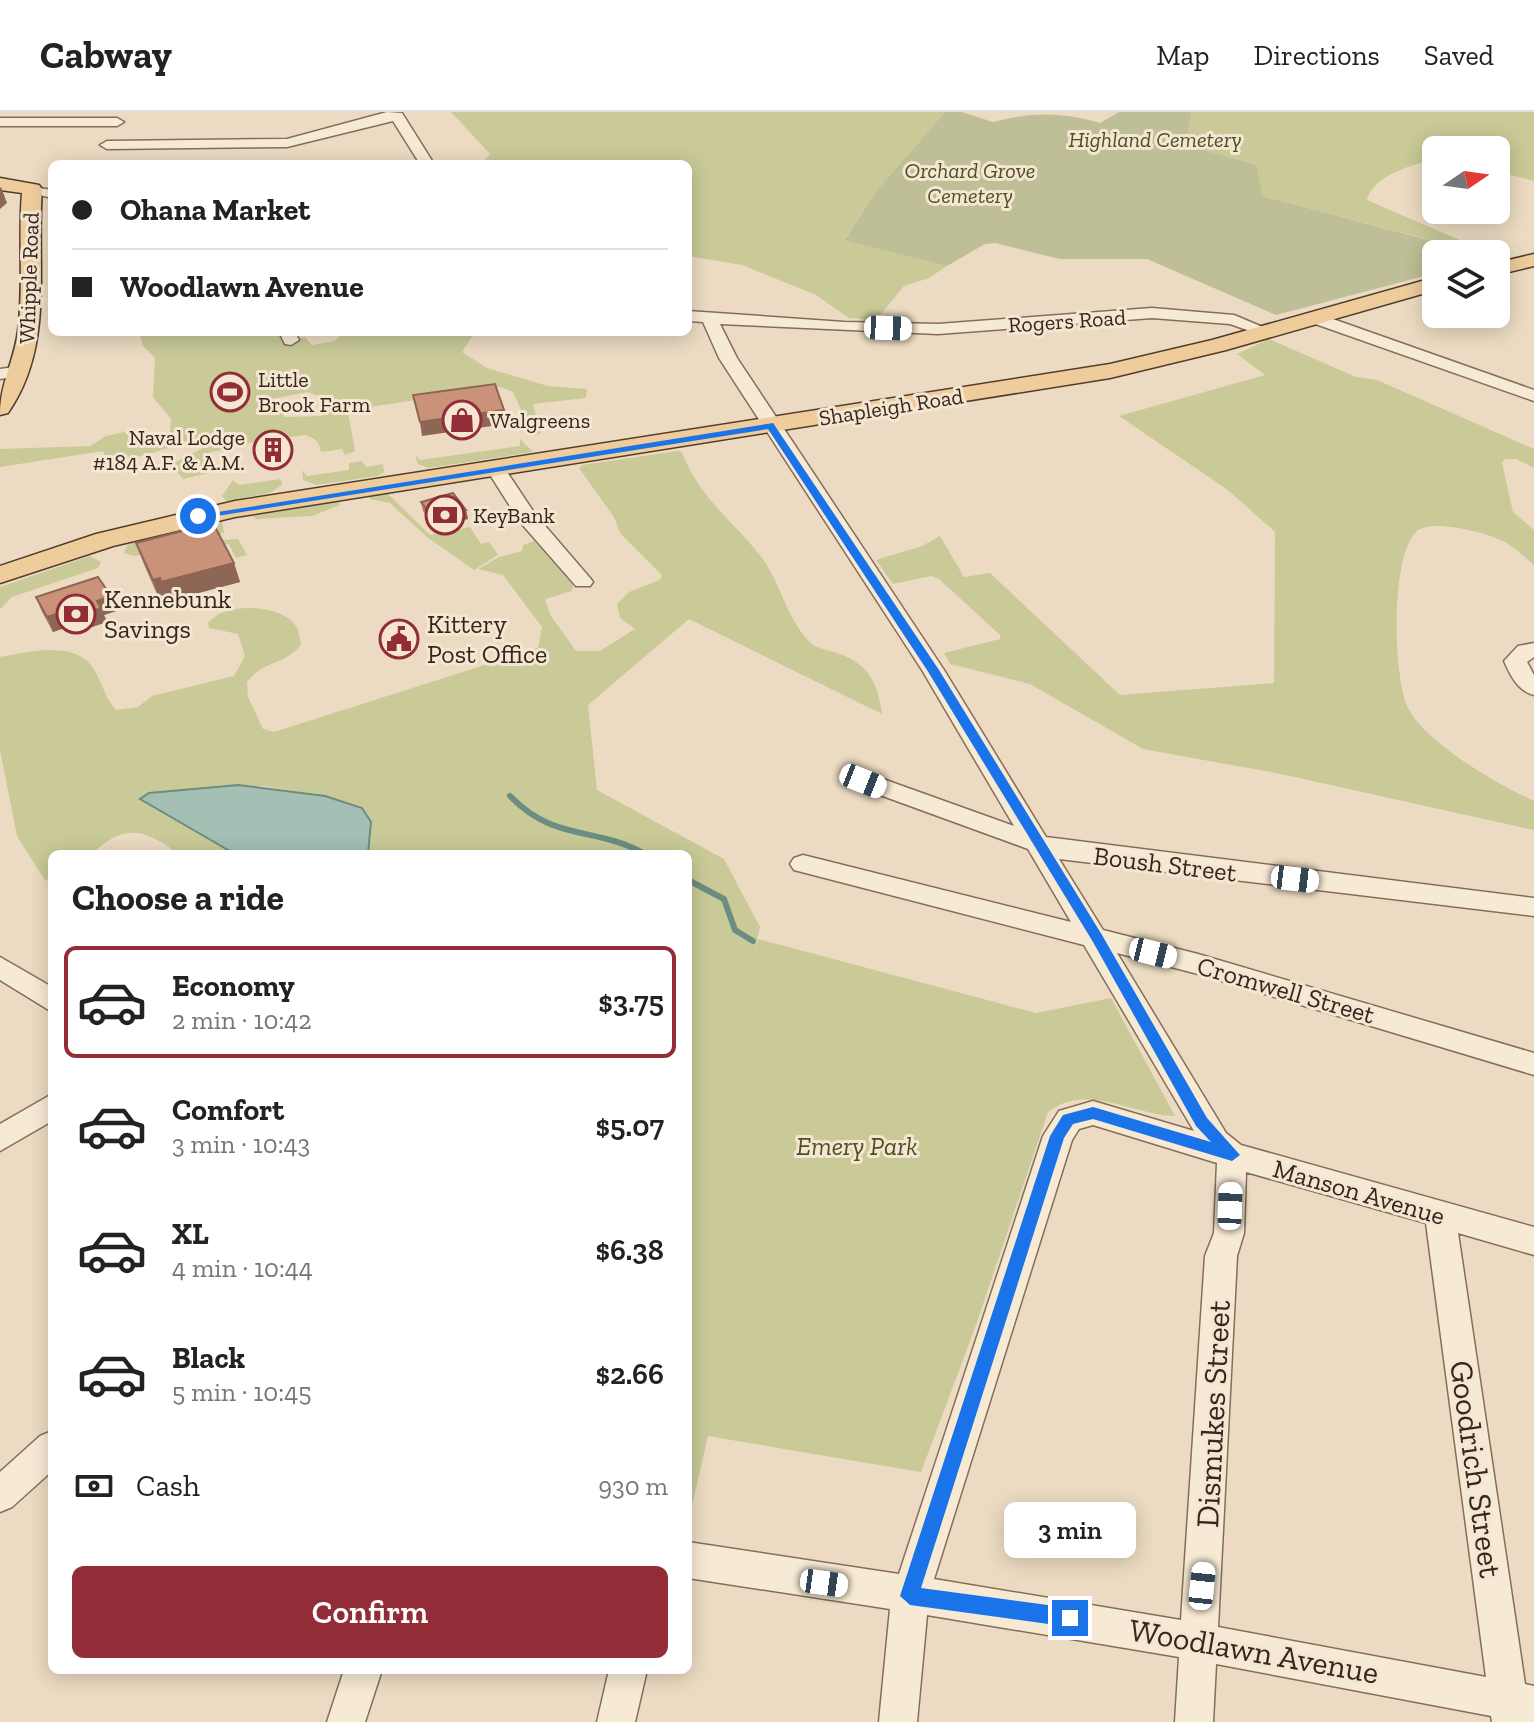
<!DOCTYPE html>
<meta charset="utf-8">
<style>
:root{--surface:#fff;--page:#f2f2f2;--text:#222;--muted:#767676;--line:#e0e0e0;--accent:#922c37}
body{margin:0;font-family:"Zilla Slab",serif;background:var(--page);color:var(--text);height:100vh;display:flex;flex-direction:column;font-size:30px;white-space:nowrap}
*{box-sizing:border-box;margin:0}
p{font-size:26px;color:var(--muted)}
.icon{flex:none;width:44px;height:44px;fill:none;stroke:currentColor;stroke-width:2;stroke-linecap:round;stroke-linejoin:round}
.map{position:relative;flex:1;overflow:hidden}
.panel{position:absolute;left:48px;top:738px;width:644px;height:824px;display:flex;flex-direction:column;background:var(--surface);border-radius:12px;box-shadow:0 4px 20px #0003}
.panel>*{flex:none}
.banner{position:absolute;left:48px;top:48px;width:644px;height:176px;border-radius:12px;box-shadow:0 4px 20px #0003;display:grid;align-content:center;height:176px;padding:0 24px;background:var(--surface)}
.needle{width:52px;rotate:77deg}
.buttons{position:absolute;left:1422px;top:24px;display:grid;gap:16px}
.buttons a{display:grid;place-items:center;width:88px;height:88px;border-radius:12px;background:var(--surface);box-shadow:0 4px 20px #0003;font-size:40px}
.end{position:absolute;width:36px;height:36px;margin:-18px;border:10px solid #1a73e8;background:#fff;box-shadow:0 0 0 4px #fff}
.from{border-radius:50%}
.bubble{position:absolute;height:56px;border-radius:12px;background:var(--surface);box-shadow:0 4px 20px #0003;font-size:26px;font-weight:600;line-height:56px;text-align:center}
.car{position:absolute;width:24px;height:48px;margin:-24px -12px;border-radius:10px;box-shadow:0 0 6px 2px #0007;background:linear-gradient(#fff 24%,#345 0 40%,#fff 0 76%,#345 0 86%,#fff 0)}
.banner b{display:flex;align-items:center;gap:28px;height:76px;font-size:30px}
.banner b+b{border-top:2px solid var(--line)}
.banner i{width:20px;height:20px;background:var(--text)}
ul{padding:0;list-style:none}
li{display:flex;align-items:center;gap:24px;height:112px;margin:0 16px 12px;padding:0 8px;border:4px solid transparent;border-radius:12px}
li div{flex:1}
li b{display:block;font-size:30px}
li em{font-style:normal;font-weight:600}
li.active{border-color:var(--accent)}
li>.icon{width:72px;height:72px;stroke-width:1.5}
h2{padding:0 24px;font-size:36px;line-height:96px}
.pay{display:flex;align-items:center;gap:20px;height:88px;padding:0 24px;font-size:30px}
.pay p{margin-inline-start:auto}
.primary-button{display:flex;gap:16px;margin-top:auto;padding:16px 24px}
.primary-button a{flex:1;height:92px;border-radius:12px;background:var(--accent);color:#fff;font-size:32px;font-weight:600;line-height:92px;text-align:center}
header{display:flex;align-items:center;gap:48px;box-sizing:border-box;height:112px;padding:0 40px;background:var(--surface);border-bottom:2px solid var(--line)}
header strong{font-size:38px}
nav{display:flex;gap:44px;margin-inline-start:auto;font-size:28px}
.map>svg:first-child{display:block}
.green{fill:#c9ca97;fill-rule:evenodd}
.cemetery{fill:#bebf96}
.water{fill:#a4bfb4;stroke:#6c8d81;stroke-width:2}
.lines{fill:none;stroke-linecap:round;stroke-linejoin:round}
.stream{stroke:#6c8d81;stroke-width:6}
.minor-casing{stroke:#856d5a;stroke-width:3}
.major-casing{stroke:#533c2e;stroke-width:3}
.minor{fill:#f7ead5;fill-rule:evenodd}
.major{fill:#eecc9b;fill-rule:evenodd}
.wall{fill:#ad7e68}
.shaded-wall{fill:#8d6655}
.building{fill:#c99279;stroke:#8d6655;stroke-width:2}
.route{fill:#1a73e8}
.labels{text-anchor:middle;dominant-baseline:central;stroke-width:6;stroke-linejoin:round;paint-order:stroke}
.far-park-label{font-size:22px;font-style:italic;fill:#4b5125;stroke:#f4e6d1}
.far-street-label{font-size:22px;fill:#36271e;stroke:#f4e6d1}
.far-poi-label{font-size:22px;fill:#36271e;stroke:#f4e6d1;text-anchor:start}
.poi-label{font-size:26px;fill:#36271e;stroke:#f4e6d1;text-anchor:start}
.street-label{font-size:26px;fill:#36271e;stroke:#f4e6d1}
.park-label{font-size:26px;font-style:italic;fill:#4b5125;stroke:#f4e6d1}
.near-street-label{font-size:32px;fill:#36271e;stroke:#f4e6d1}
</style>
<header>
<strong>Cabway</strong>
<nav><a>Map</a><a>Directions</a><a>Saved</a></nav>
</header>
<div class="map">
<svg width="1534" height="1610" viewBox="0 0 1534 1610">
<rect width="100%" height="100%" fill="#ecdbc2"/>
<g class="green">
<polygon points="451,0 945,0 878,77 844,127 947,154 929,166 904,174 876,208 849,206 816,183 742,153 688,144 688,52 481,52 490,42"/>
<path d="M1187 0H1534V69L1496 59V38H1436V48C1414 51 1372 64 1367 88L1469 132 1468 138 1262 84 1185 33 1192 2Z"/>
<path d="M139 220H279L287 230 305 225 312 233 334 229 345 220H475L462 240 487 256 548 274 587 277 586 286 533 292 541 321 533 324 513 280 500 275 351 298 348 301 355 339 345 343 342 337 321 340C319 327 314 327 305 323L236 333 235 336 211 340 212 348 208 350 213 360 183 367 173 355 174 351 222 326 211 324 134 346C128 357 124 361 111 360L103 339 0 355V337L90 334 106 324 124 320 134 325 170 320 171 307 153 285 155 246 143 234ZM307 280 327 287 322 304 285 305 272 287Z"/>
<path d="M1269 227 1356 265 1377 268 1534 337V356L1516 347H1505L1502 351 1513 400 1534 418V453C1525 445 1515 436 1505 430 1489 421 1432 406 1417 419 1390 443 1393 565 1408 596 1426 631 1498 673 1534 689V718L1281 662 1143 637 1030 572 950 552 944 541 1000 527V523L939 467 931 464 893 472 876 448 922 434 940 424 964 465 990 461 1120 583 1274 571 1275 420 1228 378 1119 304 1265 263 1237 242Z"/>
<polygon points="520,327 533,340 429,356 418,352 415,343 420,348 520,334"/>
<path d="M677 339 682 340C698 384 731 407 759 442 781 469 786 508 812 532 817 536 827 538 834 540 867 550 878 569 882 602L689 507 588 593 597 678 724 747 760 815 754 841 758 827 1036 901 1111 886 1175 1004C1134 1003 1085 970 1048 1000L976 1213 921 1360 708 1324 688 1411V742H368L371 725 325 684 262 674 187 677 200 718 235 742H175C170 734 163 731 155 727 129 713 111 724 92 742H52V771L44 767 17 724 0 638V545C30 540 77 527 95 559 103 573 105 586 116 598L138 595 152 584 234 564 245 544 238 522 209 516 208 511C224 489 281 492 296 514 299 519 300 527 301 533 280 556 265 547 247 570L248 585 263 617 274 620 538 536 542 515 503 463 478 457 499 445 522 439 523 433 534 429 573 473 572 479 545 487 551 504 576 539H600L635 517 620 506 617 492 629 480 660 468 662 463 620 421 614 405 579 356 582 353Z"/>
<polygon points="362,349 366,355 383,352 384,360 377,364 316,373 303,368 302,358 307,364 349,358 349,351"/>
<polygon points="281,367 282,373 270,381 226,389 222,384 233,368 239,373"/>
<polygon points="388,382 430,423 470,415 481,432 489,430 498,443 474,458 427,425 390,391 370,387 371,384"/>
<polygon points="339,389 340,393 312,404 256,407 253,404"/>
<polygon points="222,408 224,421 216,423 223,428 238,427 247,443 236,446 229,432 134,444 124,441 128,432"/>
<polygon points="90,444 101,450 98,456 12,485 0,497 0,475"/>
</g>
<path class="cemetery" d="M945 0H962L993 10C1032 0 1060 0 1100 11L1119 0H1187L1192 1 1185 33 1256 53 1262 84 1481 142H1436V161L1276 203 1147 147H1060L995 131 985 132 947 154 844 128 878 77Z"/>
<polygon class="water" points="238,673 325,684 362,696 371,710 368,742 235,742 140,687 149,681"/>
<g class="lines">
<g class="stream">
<path d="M510 684C556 731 593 713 645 742"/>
<polyline points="688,768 724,787 735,818 753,829"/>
</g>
<defs>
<g id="minor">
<polygon points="387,0 402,1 434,52 420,52 393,9 287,35 107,37 100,33 107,29 287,27"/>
<polygon points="0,6 117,6 124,10 117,14 0,14"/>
<polygon points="27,74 52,78 52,86 27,80"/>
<path d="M1152 196 1234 203 1272 219 1264 224 1230 212 1152 206 938 222 720 212 737 246 944 558 1046 725 1534 786V804L1059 747 1103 818 1198 842 1534 941V963L1198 862 1117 841 1226 1021 1241 1033 1534 1115V1143L1458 1121 1525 1572 1534 1574V1610H1492L1491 1604 1216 1552 1213 1610H1175L1179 1545 927 1503 917 1610H879L890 1497 688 1466V1430L899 1462 1043 1024 1059 999 1093 989 1194 1019 1084 833 794 758 790 752 794 746 803 743 1071 810 1028 737 847 671 843 665 847 659 855 657 1014 714 922 558 719 246 703 210 688 209V199L844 210 938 212ZM1093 1013 1217 1051 1214 1121 1205 1144 1181 1508 934 1467 1072 1028 1079 1017ZM1246 1060 1426 1111 1486 1565 1218 1515 1237 1144 1244 1121Z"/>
<polygon points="1313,200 1534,278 1534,289 1307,209 1305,205"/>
<polygon points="279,220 295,220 299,228 291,233 285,232"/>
<polygon points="21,254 27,255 27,263 0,267 0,257"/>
<polygon points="494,349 501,351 535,402 590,466 593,470 590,474 576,474 520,410 485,355"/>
<path d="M1534 531V545L1527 550 1534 563V583C1518 579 1510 563 1504 549L1518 534Z"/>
<polygon points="0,845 52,875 52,900 0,868"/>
<polygon points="52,982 52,1009 0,1039 0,1012"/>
<polygon points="52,1319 52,1359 12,1395 0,1400 0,1360 40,1324"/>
<polygon points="344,1558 382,1558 365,1610 327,1610"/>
<polygon points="609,1558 647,1558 635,1610 597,1610"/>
</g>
<g id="major">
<path d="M0 66 39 73 42 77C36 155 55 233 8 301L0 303C0 271 14 250 18 219 24 173 18 127 22 81L0 78Z"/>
<polygon points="1534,142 1534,154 1496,163 1496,151"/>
<polygon points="1436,165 1436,178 1226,238 1110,266 235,405 113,434 0,471 0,454 96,422 235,389 1110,252 1212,228"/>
</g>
</defs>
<use href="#minor" class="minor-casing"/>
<use href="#major" class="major-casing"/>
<use href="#minor" class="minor"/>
<use href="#major" class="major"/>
</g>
<g class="wall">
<polygon points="421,390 466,398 468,407 434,414 423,399"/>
<polygon points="136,431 234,451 240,470 168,489 166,485 159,487 143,450"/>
<polygon points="111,484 116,499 104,503 107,510 80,519 76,512 53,520 42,500 36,485"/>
</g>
<g class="shaded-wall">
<polygon points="1,75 7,91 0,97 0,76"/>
<polygon points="504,298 506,312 422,324 420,310"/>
<polygon points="466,398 468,407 434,414 432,404"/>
<polygon points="234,451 240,470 168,489 161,470"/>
<polygon points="160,466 166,485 159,487 153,468"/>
<polygon points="111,484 116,499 104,503 107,510 80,519 74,505 97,489"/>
<polygon points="70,498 76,512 53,520 47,505"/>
</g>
<g class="building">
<polygon points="495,272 504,298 420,310 413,283"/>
<polygon points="453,381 466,398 432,404 421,390"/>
<polygon points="213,411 234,451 161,470 160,466 153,468 136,431"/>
<polygon points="98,465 111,484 97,489 101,496 74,505 70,498 47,505 36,485"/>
</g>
<polygon class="route" points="773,311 939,558 1102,823 1207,1006 1240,1043 1232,1049 1093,1007 1073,1012 1064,1026 921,1476 1070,1496 1080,1506 1070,1515 910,1493 900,1484 1050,1024 1063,1003 1093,995 1211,1030 1196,1014 1093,830 927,558 768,317 198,407 193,404"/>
<defs>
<symbol id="stadium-ring" viewBox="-11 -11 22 22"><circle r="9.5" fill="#f4e6d1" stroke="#922c37" stroke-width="1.5"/><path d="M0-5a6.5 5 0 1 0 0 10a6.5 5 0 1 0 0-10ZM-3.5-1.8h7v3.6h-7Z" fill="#922c37"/></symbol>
<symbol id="shop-ring" viewBox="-11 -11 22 22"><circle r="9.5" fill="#f4e6d1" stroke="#922c37" stroke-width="1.5"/><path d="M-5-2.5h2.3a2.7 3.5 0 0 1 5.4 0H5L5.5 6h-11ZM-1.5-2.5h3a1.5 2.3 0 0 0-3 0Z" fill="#922c37"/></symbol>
<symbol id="building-ring" viewBox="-11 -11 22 22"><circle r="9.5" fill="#f4e6d1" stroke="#922c37" stroke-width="1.5"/><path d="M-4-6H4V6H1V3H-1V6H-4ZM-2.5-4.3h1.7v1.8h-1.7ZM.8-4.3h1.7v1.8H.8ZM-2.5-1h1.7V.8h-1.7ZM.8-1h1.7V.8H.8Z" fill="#922c37"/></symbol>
<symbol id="bank-ring" viewBox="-11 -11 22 22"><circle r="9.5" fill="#f4e6d1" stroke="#922c37" stroke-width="1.5"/><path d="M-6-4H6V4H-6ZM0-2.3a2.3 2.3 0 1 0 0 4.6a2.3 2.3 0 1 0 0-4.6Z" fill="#922c37"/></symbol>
<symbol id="civic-ring" viewBox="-11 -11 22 22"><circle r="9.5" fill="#f4e6d1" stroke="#922c37" stroke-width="1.5"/><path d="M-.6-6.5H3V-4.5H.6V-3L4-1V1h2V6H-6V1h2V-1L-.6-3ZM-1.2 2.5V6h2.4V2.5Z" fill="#922c37"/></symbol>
</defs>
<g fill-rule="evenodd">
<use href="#stadium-ring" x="208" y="258" width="44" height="44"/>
<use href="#shop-ring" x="440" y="286" width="44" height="44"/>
<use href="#building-ring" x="251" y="316" width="44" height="44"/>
<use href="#bank-ring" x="423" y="381" width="44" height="44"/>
<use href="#bank-ring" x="54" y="480" width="44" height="44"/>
<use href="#civic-ring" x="377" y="505" width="44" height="44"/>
</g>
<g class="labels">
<g class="far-park-label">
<text x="1155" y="27">Highland Cemetery</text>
<text x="970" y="58">Orchard Grove<tspan x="970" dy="25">Cemetery</tspan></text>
</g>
<g class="far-street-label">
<text transform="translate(29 166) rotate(-88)">Whipple Road</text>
<text transform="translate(1067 209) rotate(-4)">Rogers Road</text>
<text transform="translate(891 295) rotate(-9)">Shapleigh Road</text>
</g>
<g class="far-poi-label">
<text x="258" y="267">Little<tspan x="258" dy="25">Brook Farm</tspan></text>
<text x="490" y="308">Walgreens</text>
<text x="245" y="325" text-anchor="end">Naval Lodge<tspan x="245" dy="25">#184 A.F. &amp; A.M.</tspan></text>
<text x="473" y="403">KeyBank</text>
</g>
<g class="poi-label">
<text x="104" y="487">Kennebunk<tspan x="104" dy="30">Savings</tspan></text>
<text x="427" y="512">Kittery<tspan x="427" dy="30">Post Office</tspan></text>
</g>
<g class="street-label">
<text transform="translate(1165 752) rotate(7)">Boush Street</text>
<text transform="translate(1286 878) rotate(16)">Cromwell Street</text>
<text transform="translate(1359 1080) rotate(16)">Manson Avenue</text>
</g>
<g class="park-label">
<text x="857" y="1034">Emery Park</text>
</g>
<g class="near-street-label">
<text transform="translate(1213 1302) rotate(-87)">Dismukes Street</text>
<text transform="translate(1476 1357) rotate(82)">Goodrich Street</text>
<text transform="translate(1254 1539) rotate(10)">Woodlawn Avenue</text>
</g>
</g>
</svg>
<div class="buttons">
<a><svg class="needle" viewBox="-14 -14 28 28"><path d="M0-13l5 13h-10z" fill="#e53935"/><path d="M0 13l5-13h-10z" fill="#767676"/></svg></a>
<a><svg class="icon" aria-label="layers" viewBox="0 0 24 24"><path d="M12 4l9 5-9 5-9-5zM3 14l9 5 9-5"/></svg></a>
</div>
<i class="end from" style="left:198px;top:404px"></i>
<i class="end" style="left:1070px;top:1506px"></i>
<div class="bubble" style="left:1004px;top:1390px;width:132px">3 min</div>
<i class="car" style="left:888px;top:216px;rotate:92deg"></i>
<i class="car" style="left:863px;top:669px;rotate:112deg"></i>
<i class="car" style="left:1295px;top:767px;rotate:97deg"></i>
<i class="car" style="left:1153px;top:841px;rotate:104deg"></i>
<i class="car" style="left:1230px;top:1094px;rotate:2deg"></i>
<i class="car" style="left:824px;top:1471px;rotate:98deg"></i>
<i class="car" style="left:1202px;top:1474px;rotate:6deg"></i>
<div class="banner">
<b><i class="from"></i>Ohana Market</b>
<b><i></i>Woodlawn Avenue</b>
</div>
<section class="panel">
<h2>Choose a ride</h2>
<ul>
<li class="active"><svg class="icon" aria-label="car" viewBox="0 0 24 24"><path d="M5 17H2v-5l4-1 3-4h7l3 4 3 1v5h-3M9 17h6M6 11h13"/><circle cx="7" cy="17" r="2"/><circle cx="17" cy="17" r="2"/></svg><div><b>Economy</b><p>2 min · 10:42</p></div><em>$3.75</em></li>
<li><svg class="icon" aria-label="car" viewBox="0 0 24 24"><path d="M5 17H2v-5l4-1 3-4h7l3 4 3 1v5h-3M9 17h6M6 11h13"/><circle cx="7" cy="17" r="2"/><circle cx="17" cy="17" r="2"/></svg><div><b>Comfort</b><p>3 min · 10:43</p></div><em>$5.07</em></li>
<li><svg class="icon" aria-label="car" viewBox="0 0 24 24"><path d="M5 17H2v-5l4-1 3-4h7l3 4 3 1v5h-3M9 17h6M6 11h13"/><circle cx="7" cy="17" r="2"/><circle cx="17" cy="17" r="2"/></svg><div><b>XL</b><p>4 min · 10:44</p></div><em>$6.38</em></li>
<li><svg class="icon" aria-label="car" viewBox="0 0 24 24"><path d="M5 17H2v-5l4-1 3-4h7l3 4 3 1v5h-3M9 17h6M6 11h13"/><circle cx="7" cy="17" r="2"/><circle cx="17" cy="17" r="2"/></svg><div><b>Black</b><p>5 min · 10:45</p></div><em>$2.66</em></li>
</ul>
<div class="pay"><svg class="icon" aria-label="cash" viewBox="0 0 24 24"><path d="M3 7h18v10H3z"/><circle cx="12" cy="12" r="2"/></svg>Cash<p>930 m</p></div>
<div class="primary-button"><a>Confirm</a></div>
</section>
</div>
